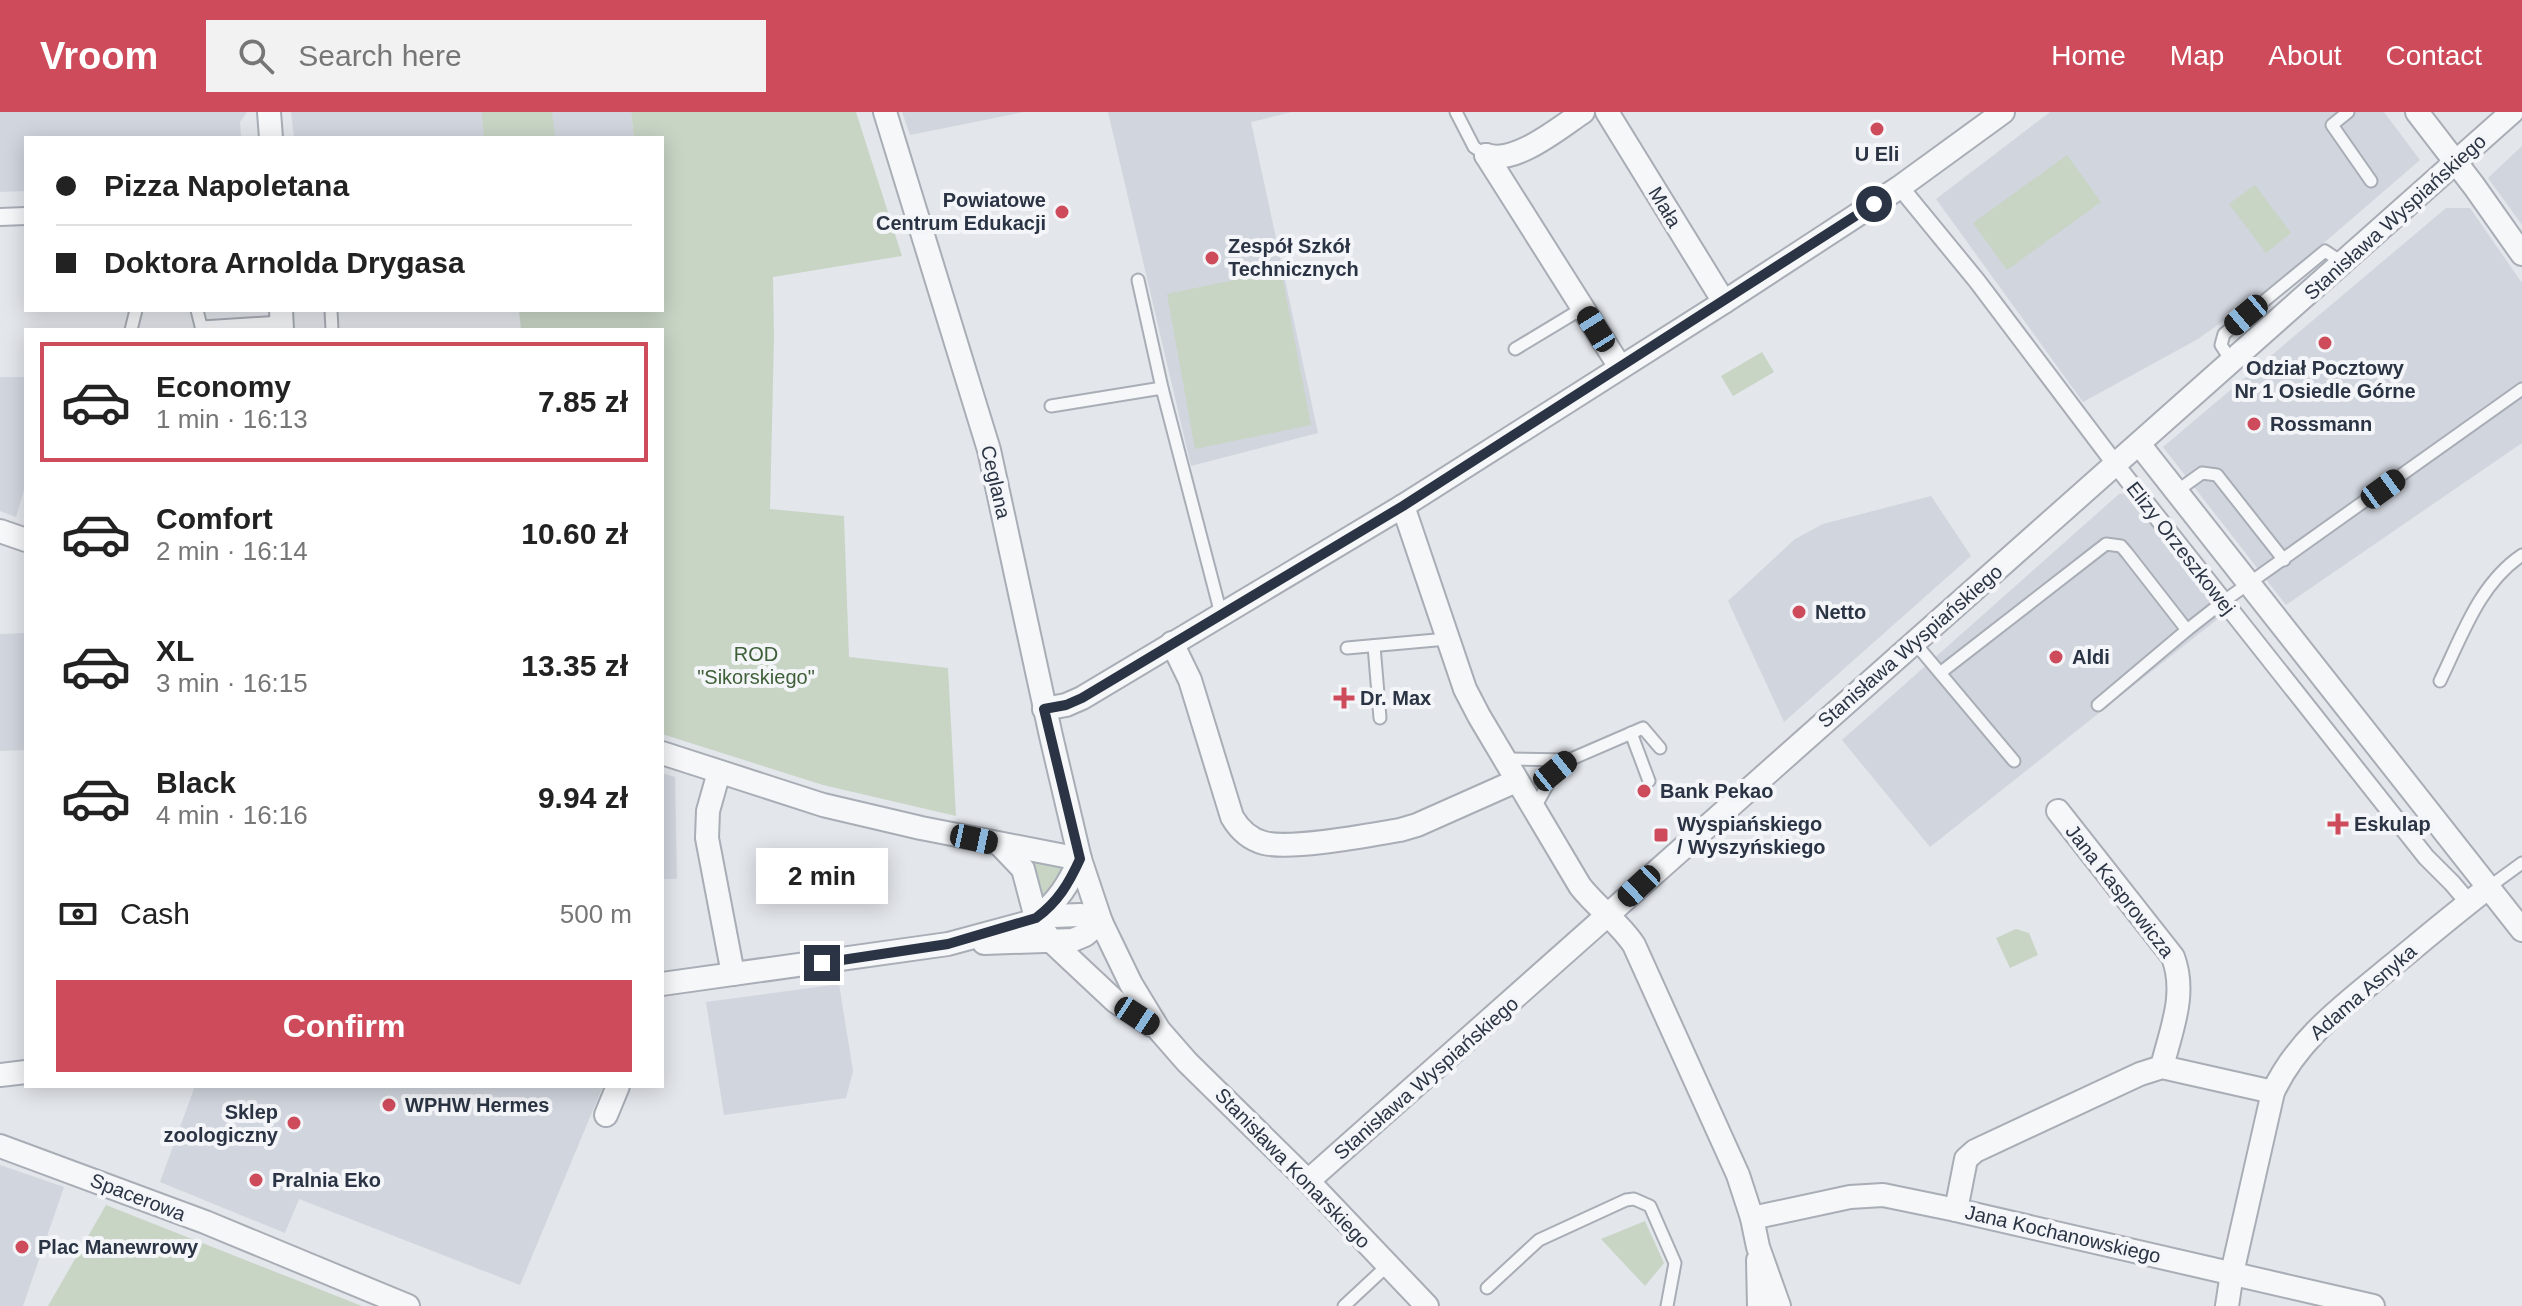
<!DOCTYPE html>
<meta charset="utf-8">
<style>
:root{--surface:#fff;--page:#f2f2f2;--text:#222;--muted:#767676;--line:#e0e0e0;--accent:#ce4b5c}
body{margin:0;font-family:Arial,sans-serif;background:var(--page);color:var(--text);height:100vh;display:flex;flex-direction:column;font-size:30px;white-space:nowrap}
*{box-sizing:border-box;margin:0}
p{font-size:26px;color:var(--muted)}
.icon{flex:none;width:44px;height:44px;fill:none;stroke:currentColor;stroke-width:2;stroke-linecap:round;stroke-linejoin:round}
.map{position:relative;flex:1;overflow:hidden}
.details{position:absolute;left:24px;top:216px;width:640px;height:760px;display:flex;flex-direction:column;background:var(--surface);border-radius:0px;box-shadow:0 4px 20px #0003}
.details>*{flex:none}
.hud{position:absolute;left:24px;top:24px;width:640px;height:176px;border-radius:0px;box-shadow:0 4px 20px #0003;display:grid;align-content:center;height:176px;padding:0 32px;background:var(--surface)}
.end{position:absolute;width:36px;height:36px;margin:-18px;border:10px solid #2b3444;background:#fff;box-shadow:0 0 0 4px #fff}
.from{border-radius:50%}
.bubble{position:absolute;height:56px;border-radius:0px;background:var(--surface);box-shadow:0 4px 20px #0003;font-size:26px;font-weight:800;line-height:56px;text-align:center}
.car{position:absolute;width:24px;height:48px;margin:-24px -12px;border-radius:10px;box-shadow:0 0 6px 2px #0007;background:linear-gradient(#222 24%,#8ab4d8 0 40%,#222 0 76%,#8ab4d8 0 86%,#222 0)}
.hud b{display:flex;align-items:center;gap:28px;height:76px;font-size:30px}
.hud b+b{border-top:2px solid var(--line)}
.hud i{width:20px;height:20px;background:var(--text)}
ul{padding:14px 0 0;list-style:none}
li{display:flex;align-items:center;gap:24px;height:120px;margin:0 16px 12px;padding:0 16px;border:4px solid transparent;border-radius:0px}
li div{flex:1}
li b{display:block;font-size:30px}
li em{font-style:normal;font-weight:800}
li.selected{border-color:var(--accent)}
li>.icon{width:72px;height:72px;stroke-width:1.5}
.pay{display:flex;align-items:center;gap:20px;height:88px;padding:0 32px;font-size:30px}
.pay p{margin-inline-start:auto}
.button{display:flex;gap:16px;margin-top:auto;padding:16px 32px}
.button a{flex:1;height:92px;border-radius:0px;background:var(--accent);color:#fff;font-size:32px;font-weight:800;line-height:92px;text-align:center}
header{display:flex;align-items:center;gap:48px;box-sizing:border-box;height:112px;padding:0 40px;background:var(--accent);color:#fff}
header strong{font-size:38px}
nav{display:flex;gap:44px;margin-inline-start:auto;font-size:28px}
.search{width:560px;height:72px;background:var(--page);display:flex;align-items:center;gap:20px;box-sizing:border-box;padding:0 28px;border-radius:0px;color:var(--muted);font-size:30px}
.map>svg:first-child{display:block}
.built{fill:#d1d5dd}
.green{fill:#c8d5c5}
.lines{fill:none;stroke-linecap:round;stroke-linejoin:round}
.service-casing{stroke:#a8adb6;stroke-width:15}
.pedestrian-casing{stroke:#a8adb6;stroke-width:20}
.minor-casing{stroke:#a8adb6;stroke-width:26}
.service{stroke:#f6f7f9;stroke-width:11}
.pedestrian{stroke:#f6f7f9;stroke-width:16}
.minor{stroke:#f6f7f9;stroke-width:22}
.route{stroke:#2b3444;stroke-width:10}
.poi-dot{fill:#ce4b5c;stroke:#f3f5f8;stroke-width:3}
.labels{text-anchor:middle;dominant-baseline:central;stroke-width:8;stroke-linejoin:round;paint-order:stroke}
.poi-label{font-size:20px;font-weight:bold;fill:#2b3444;stroke:#f3f5f8;text-anchor:start}
.street-label{font-size:20px;fill:#2b3444;stroke:#f3f5f8}
.park-label{font-size:20px;fill:#3f5f38;stroke:#f3f5f8}
</style>
<header>
<strong>Vroom</strong>
<div class="search"><svg class="icon" aria-label="search" viewBox="0 0 24 24"><circle cx="10" cy="10" r="6"/><path d="M15 15l6 6"/></svg>Search here</div>
<nav><a>Home</a><a>Map</a><a>About</a><a>Contact</a></nav>
</header>
<div class="map">
<svg width="2522" height="1194" viewBox="0 0 2522 1194">
<rect width="100%" height="100%" fill="#e3e6eb"/>
<g class="built">
<polygon points="0,0 247,0 240,10 241,26 26,26 26,79 0,80"/>
<polygon points="291,0 631,0 634,26 294,26"/>
<polygon points="902,0 1024,0 910,23"/>
<polygon points="1108,0 1292,0 1251,10 1318,321 1191,354"/>
<polygon points="2050,0 2384,0 2420,48 2282,167 2198,227 2083,290 1936,87"/>
<polygon points="2522,34 2522,113 2488,66"/>
<polygon points="2446,96 2470,96 2522,171 2522,331 2286,493 2163,335"/>
<polygon points="0,265 26,265 26,371 16,405 0,399"/>
<polygon points="2131,381 2224,502 1930,735 1842,628 2119,382"/>
<polygon points="1931,384 1971,444 1784,610 1728,489 1795,427 1823,412"/>
<polygon points="26,521 26,638 0,639 0,522"/>
<polygon points="662,661 675,665 677,767 662,767"/>
<polygon points="839,872 853,959 846,986 724,1003 706,890"/>
<polygon points="195,974 603,974 520,1173 299,1087 285,1121 160,1070"/>
<polygon points="0,1053 64,1075 23,1194 0,1194"/>
</g>
<g class="green">
<polygon points="482,0 552,0 555,26 484,26"/>
<polygon points="631,0 856,0 902,144 773,165 774,226 770,397 844,404 849,545 948,556 956,704 823,673 662,622 662,218 521,218 519,198 662,198 662,26 634,26"/>
<polygon points="2067,43 2101,90 2007,158 1973,111"/>
<polygon points="2255,73 2291,121 2266,141 2229,92"/>
<polygon points="1281,158 1311,313 1195,337 1167,182"/>
<polygon points="1762,240 1774,260 1733,284 1721,264"/>
<polygon points="1034,747 1062,754 1063,756 1059,770 1040,792"/>
<polygon points="2016,817 2029,821 2038,843 2010,856 1996,826"/>
<polygon points="106,1093 362,1194 48,1194"/>
<polygon points="1645,1109 1664,1151 1645,1174 1601,1127"/>
</g>
<g class="lines">
<defs>
<g id="service">
<polyline points="1456,0 1474,35 1486,43"/>
<polyline points="2348,0 2332,13 2371,69"/>
<polyline points="1138,168 1162,276"/>
<polyline points="197,198 202,218"/>
<polyline points="331,198 332,218"/>
<polyline points="202,215 281,210"/>
<polyline points="131,218 136,198"/>
<polyline points="1515,237 1583,196"/>
<polyline points="2232,250 2221,233 2224,222 2325,139 2343,151"/>
<polyline points="1051,294 1162,276 1221,502"/>
<polyline points="2177,379 2202,361 2217,363 2284,448"/>
<polyline points="1914,530 2014,649"/>
<polyline points="1374,534 1380,606"/>
<polyline points="1347,536 1447,527"/>
<polyline points="1940,561 2106,432 2121,434 2127,441 2187,518 2224,489 2522,277"/>
<path d="M2440 569C2462 524 2479 472 2522 443"/>
<polyline points="2098,593 2187,518"/>
<polyline points="1631,621 1649,669"/>
<polyline points="1505,647 1569,648 1643,616 1660,636"/>
<polyline points="1534,697 1555,659 1568,648"/>
<polyline points="2489,775 2522,751"/>
<polyline points="1487,1176 1539,1128 1626,1088 1634,1087 1650,1094 1675,1151 1667,1194"/>
<polyline points="1344,1194 1388,1153"/>
</g>
<g id="pedestrian">
<polyline points="1900,75 1977,169 2116,353 2426,745 2452,771 2469,791"/>
<polyline points="0,105 26,104"/>
</g>
<g id="minor">
<polyline points="269,0 271,26"/>
<polyline points="885,0 989,338 1051,624 1080,747 1101,810 1131,872 1159,918 1187,950 1308,1069 1427,1194"/>
<polyline points="1607,0 1724,190"/>
<polyline points="2417,0 2474,74 2522,142"/>
<polyline points="1486,43 1620,255"/>
<path d="M1486 43C1515 53 1559 16 1583 0"/>
<polyline points="281,198 282,218"/>
<polyline points="2139,332 2522,818"/>
<path d="M1403 394 1465 577 1479 604 1580 774C1597 796 1619 810 1634 833L1738 1063 1752 1106 1758 1135 1779 1194"/>
<polyline points="0,419 26,428"/>
<path d="M1172 531 1190 568 1232 705C1239 717 1249 727 1264 731 1292 738 1370 723 1400 718L1417 713 1516 669"/>
<polyline points="1044,597 1066,593 1082,586 1403,394 1724,190 1900,75 2003,0"/>
<polyline points="662,641 823,693 921,716 1080,747"/>
<polyline points="719,660 708,699 707,726 733,862"/>
<path d="M2058 699 2173 845C2187 882 2171 918 2162 955"/>
<polyline points="1000,733 1023,757 1036,806 1051,829 1115,889 1151,913"/>
<path d="M1036 806C1058 790 1069 771 1080 747"/>
<polyline points="984,831 1073,828 1085,823 1101,810"/>
<polyline points="662,872 948,832 1052,804 1081,803 1101,810"/>
<polyline points="0,963 26,960"/>
<polyline points="606,1003 618,974"/>
<polyline points="0,1034 205,1110 408,1194"/>
<polyline points="1308,1069 2512,0"/>
<polyline points="1956,1098 1966,1047 1975,1039 2140,962 2162,955 2273,980"/>
<polyline points="1752,1106 1850,1085 1883,1083 1956,1098 2373,1194"/>
<polyline points="1758,1148 1759,1194"/>
<path d="M2227 1194 2232 1161 2273 980C2298 926 2345 893 2389 856 2422 829 2455 801 2489 775"/>
</g>
</defs>
<use href="#service" class="service-casing"/>
<use href="#pedestrian" class="pedestrian-casing"/>
<use href="#minor" class="minor-casing"/>
<use href="#service" class="service"/>
<use href="#pedestrian" class="pedestrian"/>
<use href="#minor" class="minor"/>
</g>
<g class="lines">
<path class="route" d="M822 851 948 832 1036 806C1058 790 1069 771 1080 747L1044 597 1066 593 1082 586 1403 394 1874 92"/>
</g>
<g class="poi-dot">
<circle cx="1877" cy="17" r="8"/>
<circle cx="1062" cy="100" r="8"/>
<circle cx="1212" cy="146" r="8"/>
<circle cx="2325" cy="231" r="8"/>
<circle cx="2254" cy="312" r="8"/>
<circle cx="1799" cy="500" r="8"/>
<circle cx="2056" cy="545" r="8"/>
<path d="M1340 574h8v8h8v8h-8v8h-8v-8h-8v-8h8z"/>
<circle cx="1644" cy="679" r="8"/>
<path d="M2334 700h8v8h8v8h-8v8h-8v-8h-8v-8h8z"/>
<rect x="1653" y="715" width="16" height="16" rx="4"/>
<circle cx="389" cy="993" r="8"/>
<circle cx="294" cy="1011" r="8"/>
<circle cx="256" cy="1068" r="8"/>
<circle cx="22" cy="1135" r="8"/>
</g>
<g class="labels">
<g class="poi-label">
<text x="1877" y="42" text-anchor="middle">U Eli</text>
<text x="1046" y="88" text-anchor="end">Powiatowe<tspan x="1046" dy="23">Centrum Edukacji</tspan></text>
<text x="1228" y="134">Zespół Szkół<tspan x="1228" dy="23">Technicznych</tspan></text>
<text x="2325" y="256" text-anchor="middle">Odział Pocztowy<tspan x="2325" dy="23">Nr 1 Osiedle Górne</tspan></text>
<text x="2270" y="312">Rossmann</text>
<text x="1815" y="500">Netto</text>
<text x="2072" y="545">Aldi</text>
<text x="1360" y="586">Dr. Max</text>
<text x="1660" y="679">Bank Pekao</text>
<text x="1677" y="712">Wyspiańskiego<tspan x="1677" dy="23">/ Wyszyńskiego</tspan></text>
<text x="2354" y="712">Eskulap</text>
<text x="405" y="993">WPHW Hermes</text>
<text x="278" y="1000" text-anchor="end">Sklep<tspan x="278" dy="23">zoologiczny</tspan></text>
<text x="272" y="1068">Pralnia Eko</text>
<text x="38" y="1135">Plac Manewrowy</text>
</g>
<g class="street-label">
<text transform="translate(1665 95) rotate(59)">Mała</text>
<text transform="translate(2395 105) rotate(-42)">Stanisława Wyspiańskiego</text>
<text transform="translate(996 370) rotate(77)">Ceglana</text>
<text transform="translate(2181 436) rotate(52)">Elizy Orzeszkowej</text>
<text transform="translate(1910 534) rotate(-41)">Stanisława Wyspiańskiego</text>
<text transform="translate(2120 779) rotate(52)">Jana Kasprowicza</text>
<text transform="translate(2363 880) rotate(-41)">Adama Asnyka</text>
<text transform="translate(1426 966) rotate(-41)">Stanisława Wyspiańskiego</text>
<text transform="translate(1293 1056) rotate(46)">Stanisława Konarskiego</text>
<text transform="translate(138 1085) rotate(21)">Spacerowa</text>
<text transform="translate(2063 1122) rotate(13)">Jana Kochanowskiego</text>
</g>
<g class="park-label">
<text x="756" y="542">ROD<tspan x="756" dy="23">"Sikorskiego"</tspan></text>
</g>
</g>
</svg>
<i class="end from" style="left:1874px;top:92px"></i>
<i class="end" style="left:822px;top:851px"></i>
<div class="bubble" style="left:756px;top:736px;width:132px">2 min</div>
<i class="car" style="left:2246px;top:203px;rotate:230deg"></i>
<i class="car" style="left:1596px;top:217px;rotate:328deg"></i>
<i class="car" style="left:2383px;top:377px;rotate:54deg"></i>
<i class="car" style="left:1555px;top:659px;rotate:51deg"></i>
<i class="car" style="left:974px;top:727px;rotate:102deg"></i>
<i class="car" style="left:1639px;top:774px;rotate:227deg"></i>
<i class="car" style="left:1137px;top:904px;rotate:123deg"></i>
<div class="hud">
<b><i class="from"></i>Pizza Napoletana</b>
<b><i></i>Doktora Arnolda Drygasa</b>
</div>
<section class="details">
<ul>
<li class="selected"><svg class="icon" aria-label="car" viewBox="0 0 24 24"><path d="M5 17H2v-5l4-1 3-4h7l3 4 3 1v5h-3M9 17h6M6 11h13"/><circle cx="7" cy="17" r="2"/><circle cx="17" cy="17" r="2"/></svg><div><b>Economy</b><p>1 min · 16:13</p></div><em>7.85 zł</em></li>
<li><svg class="icon" aria-label="car" viewBox="0 0 24 24"><path d="M5 17H2v-5l4-1 3-4h7l3 4 3 1v5h-3M9 17h6M6 11h13"/><circle cx="7" cy="17" r="2"/><circle cx="17" cy="17" r="2"/></svg><div><b>Comfort</b><p>2 min · 16:14</p></div><em>10.60 zł</em></li>
<li><svg class="icon" aria-label="car" viewBox="0 0 24 24"><path d="M5 17H2v-5l4-1 3-4h7l3 4 3 1v5h-3M9 17h6M6 11h13"/><circle cx="7" cy="17" r="2"/><circle cx="17" cy="17" r="2"/></svg><div><b>XL</b><p>3 min · 16:15</p></div><em>13.35 zł</em></li>
<li><svg class="icon" aria-label="car" viewBox="0 0 24 24"><path d="M5 17H2v-5l4-1 3-4h7l3 4 3 1v5h-3M9 17h6M6 11h13"/><circle cx="7" cy="17" r="2"/><circle cx="17" cy="17" r="2"/></svg><div><b>Black</b><p>4 min · 16:16</p></div><em>9.94 zł</em></li>
</ul>
<div class="pay"><svg class="icon" aria-label="cash" viewBox="0 0 24 24"><path d="M3 7h18v10H3z"/><circle cx="12" cy="12" r="2"/></svg>Cash<p>500 m</p></div>
<div class="button"><a>Confirm</a></div>
</section>
</div>
